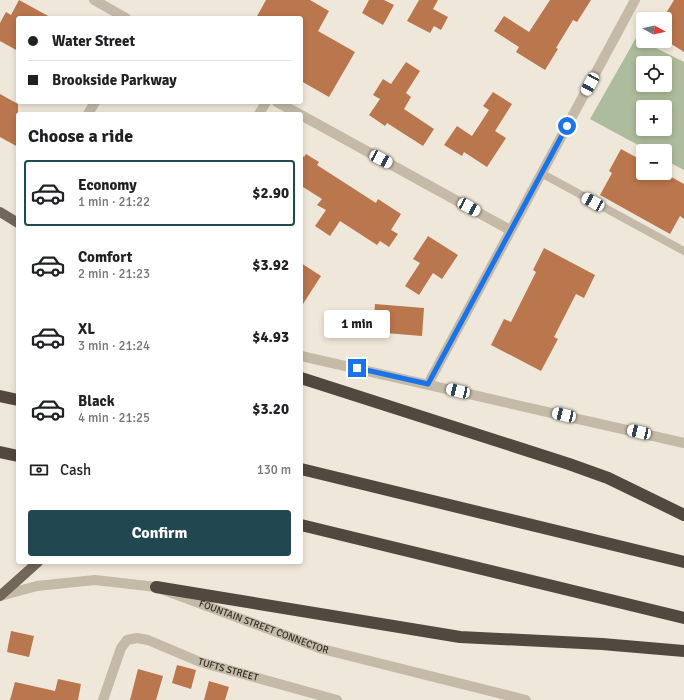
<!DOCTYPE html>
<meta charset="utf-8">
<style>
:root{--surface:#fff;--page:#f2f2f2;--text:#202124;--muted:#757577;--line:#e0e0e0;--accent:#214750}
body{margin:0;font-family:Signika,sans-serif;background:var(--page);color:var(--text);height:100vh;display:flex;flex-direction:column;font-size:15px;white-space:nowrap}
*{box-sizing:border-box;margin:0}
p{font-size:13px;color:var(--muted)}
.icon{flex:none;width:22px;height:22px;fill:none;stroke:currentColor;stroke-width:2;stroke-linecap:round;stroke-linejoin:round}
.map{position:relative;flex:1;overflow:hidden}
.drawer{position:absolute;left:16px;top:112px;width:287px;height:452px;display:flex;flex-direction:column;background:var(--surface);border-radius:4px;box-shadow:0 2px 6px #0003}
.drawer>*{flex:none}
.guide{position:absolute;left:16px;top:16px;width:287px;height:88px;border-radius:4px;box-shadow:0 2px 6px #0003;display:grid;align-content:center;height:88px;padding:0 12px;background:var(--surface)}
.needle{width:26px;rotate:98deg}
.controls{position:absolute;left:636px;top:12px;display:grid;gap:8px}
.controls a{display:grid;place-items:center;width:36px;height:36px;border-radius:4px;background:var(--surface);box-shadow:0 2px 6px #0003;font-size:20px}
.end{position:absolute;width:18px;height:18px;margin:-9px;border:5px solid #1a73e8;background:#fff;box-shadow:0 0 0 2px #fff}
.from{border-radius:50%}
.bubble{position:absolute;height:28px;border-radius:4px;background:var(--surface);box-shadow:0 2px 6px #0003;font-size:13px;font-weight:700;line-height:28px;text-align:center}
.car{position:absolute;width:12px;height:24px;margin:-12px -6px;border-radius:5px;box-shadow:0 0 3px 1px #0007;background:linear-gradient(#fff 24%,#345 0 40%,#fff 0 76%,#345 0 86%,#fff 0)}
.guide b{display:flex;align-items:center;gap:14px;height:38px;font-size:15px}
.guide b+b{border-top:1px solid var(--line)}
.guide i{width:10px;height:10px;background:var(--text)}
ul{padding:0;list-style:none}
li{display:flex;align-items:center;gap:12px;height:66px;margin:0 8px 6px;padding:0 4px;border:2px solid transparent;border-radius:4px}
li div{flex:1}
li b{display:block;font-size:15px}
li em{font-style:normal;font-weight:700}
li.active{border-color:var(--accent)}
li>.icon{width:36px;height:36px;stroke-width:1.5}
h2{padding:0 12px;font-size:18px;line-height:48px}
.pay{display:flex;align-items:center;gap:10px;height:44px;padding:0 12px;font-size:15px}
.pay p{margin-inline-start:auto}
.button{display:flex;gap:8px;margin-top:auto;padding:8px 12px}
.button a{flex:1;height:46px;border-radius:4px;background:var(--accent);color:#fff;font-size:16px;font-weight:700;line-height:46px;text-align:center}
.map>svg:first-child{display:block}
.green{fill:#adbc9c;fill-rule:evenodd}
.building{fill:#ba764d}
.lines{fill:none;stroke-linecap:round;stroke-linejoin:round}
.service{stroke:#c5b9a8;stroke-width:8}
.minor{stroke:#c5b9a8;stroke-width:10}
.tertiary{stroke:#c5b9a8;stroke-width:10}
.primary{stroke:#73665a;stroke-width:10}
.motorway{stroke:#53483f;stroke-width:12}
.route{stroke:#1a73e8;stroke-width:5}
.labels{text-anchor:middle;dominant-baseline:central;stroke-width:4;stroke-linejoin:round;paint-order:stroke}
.street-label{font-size:10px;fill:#332c27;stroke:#f7f1e6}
</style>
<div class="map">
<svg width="684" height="700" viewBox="0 0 684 700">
<rect width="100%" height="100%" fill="#efe8da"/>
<path class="green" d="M636 38 684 62V170L665 160V151H649L590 119ZM643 63H665V85H643ZM643 107H665V129H643Z"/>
<g class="building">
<polygon points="19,0 52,18 16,18 18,19 18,51 0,41 0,23 6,12 11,15"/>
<polygon points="266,0 310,0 329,11 318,31 355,52 329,97 301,81 301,18 256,18"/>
<polygon points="369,0 384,0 394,5 383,25 362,13"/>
<polygon points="419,0 438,0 433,9 448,17 441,30 434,26 430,33 407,21"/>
<polygon points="550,0 591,0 577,22 573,20 556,48 558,49 545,70 516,52 519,47 494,31 504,16 529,32"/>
<polygon points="674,0 684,0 684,52 665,40 665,15"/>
<polygon points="406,62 420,71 406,93 411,97 404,109 434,129 423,146 387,123 385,126 369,115 380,99 373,95 383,79 391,84"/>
<polygon points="493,92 512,104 495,131 506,138 487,167 464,152 462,156 444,145 457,126 472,136 489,110 483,106"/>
<polygon points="0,94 18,104 18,147 0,137"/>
<polygon points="621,149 643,161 643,173 664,173 684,184 684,219 680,216 670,234 600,195 612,173 609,171"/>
<polygon points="301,154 304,157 306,154 319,162 317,165 376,203 378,199 401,214 391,230 398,234 389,247 380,241 377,245 340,221 330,236 315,226 326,210 317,205 322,199 303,187 301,190"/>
<polygon points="428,236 458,255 442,279 433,273 419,295 405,286 420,263 413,259"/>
<polygon points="544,248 595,275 584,298 576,294 554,337 558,339 541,371 491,345 504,319 511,322 536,272 533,270"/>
<polygon points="301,263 321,276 301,307"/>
<polygon points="375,304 424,308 422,336 373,332"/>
<polygon points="11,631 34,636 29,657 7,652"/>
<polygon points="177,665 196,670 191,689 172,683"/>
<polygon points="138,669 163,676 156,700 130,700"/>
<polygon points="58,679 81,684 78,700 10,700 15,682 55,691"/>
<polygon points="209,681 229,687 225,700 204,700"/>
</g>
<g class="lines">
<polyline class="service" points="541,173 684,251"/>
<g class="minor">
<polyline points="94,0 126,18"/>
<polyline points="277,102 299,114"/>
<polyline points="88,114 95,102"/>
<polyline points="259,114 266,102"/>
<polyline points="301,115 510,230"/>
<polyline points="428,384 635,0"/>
<path id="s1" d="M103 700 121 648 127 640 137 638 148 640 200 662 337 700"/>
</g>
<g class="tertiary">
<polyline points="301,356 684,443"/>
<path id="s2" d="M0 596 37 586 95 580 156 587 322 649 526 700"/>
</g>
<g class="primary">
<polyline points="0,212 18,223"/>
<polyline points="0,596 38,562"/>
</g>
<g class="motorway">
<polyline points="301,378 569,464 608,478 684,515"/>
<polyline points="0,396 18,400"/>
<polyline points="0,452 18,456"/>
<polyline points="301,469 684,562"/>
<polyline points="301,525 684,618"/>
<polyline points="156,587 460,637 602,644 684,651"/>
</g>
</g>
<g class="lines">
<polyline class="route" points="357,368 428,384 567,126"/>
</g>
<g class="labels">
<g class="street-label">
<text stroke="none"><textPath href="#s2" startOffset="273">FOUNTAIN STREET CONNECTOR</textPath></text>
<text stroke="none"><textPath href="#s1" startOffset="172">TUFTS STREET</textPath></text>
</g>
</g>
</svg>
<div class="controls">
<a><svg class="needle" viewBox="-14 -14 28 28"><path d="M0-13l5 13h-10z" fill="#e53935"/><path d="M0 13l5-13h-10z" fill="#757577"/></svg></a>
<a><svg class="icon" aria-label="locate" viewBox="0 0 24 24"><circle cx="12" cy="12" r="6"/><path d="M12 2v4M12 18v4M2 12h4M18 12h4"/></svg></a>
<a>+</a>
<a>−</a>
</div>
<i class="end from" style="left:567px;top:126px"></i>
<i class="end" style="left:357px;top:368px"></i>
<div class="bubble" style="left:324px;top:310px;width:66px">1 min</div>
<i class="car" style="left:590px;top:84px;rotate:209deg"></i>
<i class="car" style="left:381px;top:159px;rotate:118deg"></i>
<i class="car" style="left:593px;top:202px;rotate:299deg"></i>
<i class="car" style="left:469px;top:207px;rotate:119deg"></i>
<i class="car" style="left:458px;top:391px;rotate:283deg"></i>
<i class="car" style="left:564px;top:415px;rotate:283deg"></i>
<i class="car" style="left:639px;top:432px;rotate:283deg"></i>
<div class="guide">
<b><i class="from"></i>Water Street</b>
<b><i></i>Brookside Parkway</b>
</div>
<section class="drawer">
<h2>Choose a ride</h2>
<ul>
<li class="active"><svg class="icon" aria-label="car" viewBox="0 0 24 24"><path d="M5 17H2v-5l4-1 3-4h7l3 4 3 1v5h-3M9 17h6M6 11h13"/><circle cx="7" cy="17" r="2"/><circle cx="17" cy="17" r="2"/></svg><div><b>Economy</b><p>1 min · 21:22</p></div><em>$2.90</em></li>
<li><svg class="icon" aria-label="car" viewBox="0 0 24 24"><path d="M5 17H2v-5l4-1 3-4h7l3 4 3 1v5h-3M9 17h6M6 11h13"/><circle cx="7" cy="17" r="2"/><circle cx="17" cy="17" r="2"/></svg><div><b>Comfort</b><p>2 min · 21:23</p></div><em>$3.92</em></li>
<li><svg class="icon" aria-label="car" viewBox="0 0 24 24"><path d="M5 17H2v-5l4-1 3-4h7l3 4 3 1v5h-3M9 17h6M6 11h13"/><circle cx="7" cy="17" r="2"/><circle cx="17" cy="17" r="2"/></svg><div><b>XL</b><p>3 min · 21:24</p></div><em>$4.93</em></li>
<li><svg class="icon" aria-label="car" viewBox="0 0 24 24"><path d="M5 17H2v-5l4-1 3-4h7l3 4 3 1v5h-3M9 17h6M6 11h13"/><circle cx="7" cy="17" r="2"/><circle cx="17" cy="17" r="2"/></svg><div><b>Black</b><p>4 min · 21:25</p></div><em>$3.20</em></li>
</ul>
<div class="pay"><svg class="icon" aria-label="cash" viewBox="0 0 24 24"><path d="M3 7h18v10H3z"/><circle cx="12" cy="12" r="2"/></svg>Cash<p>130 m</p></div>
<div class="button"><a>Confirm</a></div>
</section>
</div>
